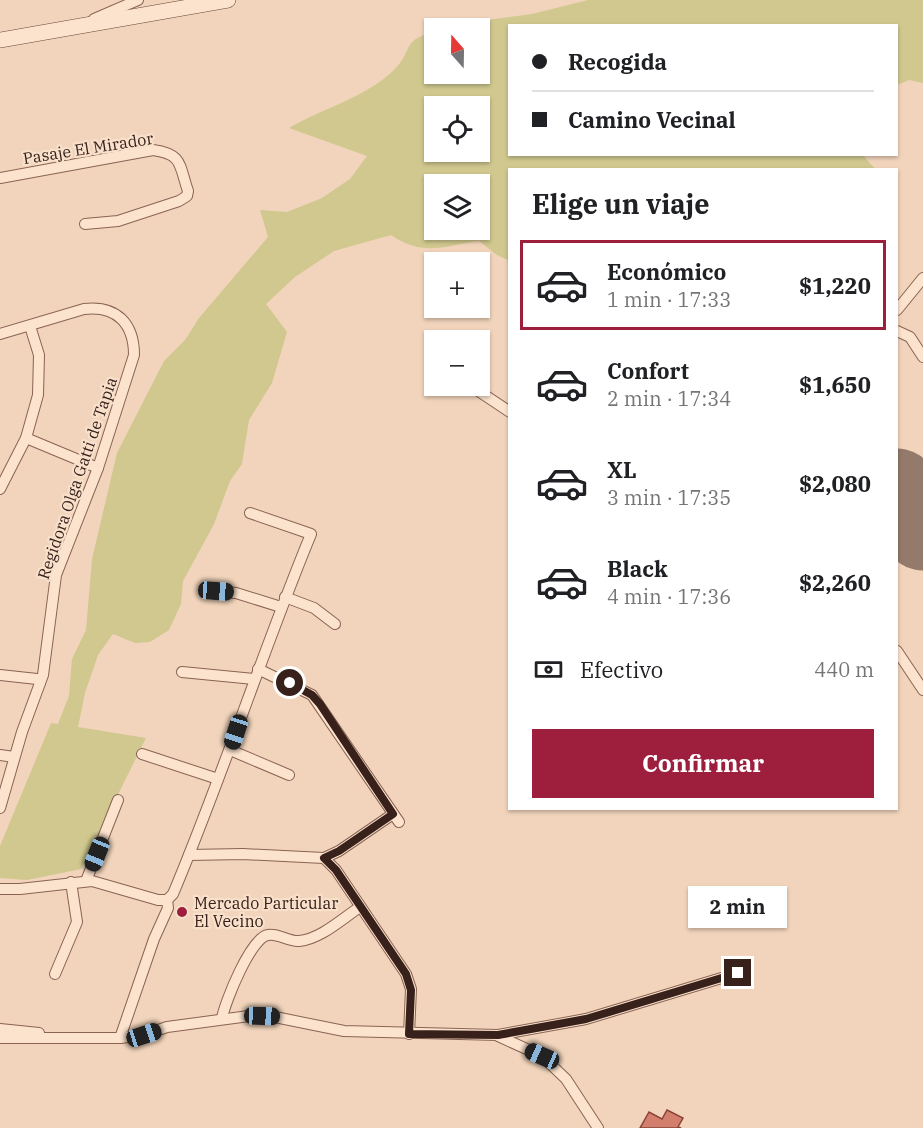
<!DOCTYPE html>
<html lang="es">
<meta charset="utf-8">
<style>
:root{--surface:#fff;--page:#f2f2f2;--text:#202124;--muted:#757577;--line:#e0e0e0;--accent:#9e1e3e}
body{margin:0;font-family:"IBM Plex Serif",serif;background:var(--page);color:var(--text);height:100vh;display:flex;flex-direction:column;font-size:22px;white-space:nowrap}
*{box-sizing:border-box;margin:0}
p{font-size:20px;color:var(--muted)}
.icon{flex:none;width:33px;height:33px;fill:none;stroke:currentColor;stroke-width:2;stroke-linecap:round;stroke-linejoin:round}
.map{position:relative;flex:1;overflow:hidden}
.details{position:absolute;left:508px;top:168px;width:390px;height:642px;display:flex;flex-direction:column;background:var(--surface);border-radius:0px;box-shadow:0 2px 4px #0004}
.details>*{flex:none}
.guide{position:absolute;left:508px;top:24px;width:390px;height:132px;border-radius:0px;box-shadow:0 2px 4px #0004;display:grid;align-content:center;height:132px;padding:0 24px;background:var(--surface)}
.needle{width:39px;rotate:340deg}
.buttons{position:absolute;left:424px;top:18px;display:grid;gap:12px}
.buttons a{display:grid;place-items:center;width:66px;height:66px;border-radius:0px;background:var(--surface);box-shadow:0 2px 4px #0004;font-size:30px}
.end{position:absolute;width:27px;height:27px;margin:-14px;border:8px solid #37211a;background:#fff;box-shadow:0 0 0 3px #fff}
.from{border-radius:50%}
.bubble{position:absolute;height:42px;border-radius:0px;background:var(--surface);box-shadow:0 2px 4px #0004;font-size:20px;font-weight:700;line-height:42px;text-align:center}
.car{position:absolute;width:18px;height:36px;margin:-18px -9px;border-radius:8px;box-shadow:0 0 4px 2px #0007;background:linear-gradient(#222 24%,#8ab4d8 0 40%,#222 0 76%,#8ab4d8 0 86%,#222 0)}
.guide b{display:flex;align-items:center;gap:21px;height:57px;font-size:22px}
.guide b+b{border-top:2px solid var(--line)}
.guide i{width:15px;height:15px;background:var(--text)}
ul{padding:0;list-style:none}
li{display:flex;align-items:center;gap:18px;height:90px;margin:0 12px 9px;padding:0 12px;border:3px solid transparent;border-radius:0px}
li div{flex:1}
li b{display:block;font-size:22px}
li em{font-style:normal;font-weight:700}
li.active{border-color:var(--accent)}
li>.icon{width:54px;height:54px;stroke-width:1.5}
h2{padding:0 24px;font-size:27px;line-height:72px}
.pay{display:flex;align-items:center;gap:15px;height:66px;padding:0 24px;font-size:22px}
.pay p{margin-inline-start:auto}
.action{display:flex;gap:12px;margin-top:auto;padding:12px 24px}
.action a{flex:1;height:69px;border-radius:0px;background:var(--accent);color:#fff;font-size:24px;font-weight:700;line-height:69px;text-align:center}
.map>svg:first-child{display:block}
.green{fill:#d0c88e;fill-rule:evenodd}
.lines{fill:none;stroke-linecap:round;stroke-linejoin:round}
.runway{stroke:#947a6a;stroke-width:81}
.building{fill:#d37f6d;stroke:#8b4437;stroke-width:1.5}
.street-casing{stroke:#8a6353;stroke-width:12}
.secondary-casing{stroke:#6b4537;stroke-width:16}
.street{stroke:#fce3ce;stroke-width:10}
.secondary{stroke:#fce3ce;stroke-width:15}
.route{stroke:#37211a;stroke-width:8}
.poi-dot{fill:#9e1e3e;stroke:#f8e0cb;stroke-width:2}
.labels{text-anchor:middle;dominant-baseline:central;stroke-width:4.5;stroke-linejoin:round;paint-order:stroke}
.street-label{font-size:16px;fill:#37211a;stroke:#f8e0cb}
.poi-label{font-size:16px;fill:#37211a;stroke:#f8e0cb;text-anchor:start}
</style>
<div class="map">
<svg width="923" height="1128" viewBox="0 0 923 1128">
<rect width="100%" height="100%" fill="#f1d4bb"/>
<path class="green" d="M588 0H923V83L909 80 897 85V26H510V154H862L875 169 510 170V261L497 255 479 241C444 246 423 257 391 235L334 251 295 277 266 304 287 332 272 383 249 420 242 464 230 481 214 524 183 581 181 604 169 630 150 642 135 643 113 634 98 655 85 693 78 727 146 738 81 869 27 880 0 878V846L51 723 58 724 69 696 72 659 86 630 92 559 117 453 164 361 185 340 199 318 268 237 260 210 287 212 322 198 350 179 367 156 289 128C323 108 365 98 394 70 415 49 399 42 435 31V74H480V28H442L456 24 532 14ZM435 106H480V152H435ZM435 184H480V230H435Z"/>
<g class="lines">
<polyline class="runway" points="897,489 923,530"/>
</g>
<polygon class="building" points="667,1110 683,1118 678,1127 681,1128 640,1128 649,1112 662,1119"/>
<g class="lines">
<defs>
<g id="street">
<polyline points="94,19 138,0"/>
<path d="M0 178 153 150C183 154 179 165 188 191L187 196 179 201 118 221 85 224"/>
<polyline points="897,310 923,278"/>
<polyline points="897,331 910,337 923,357"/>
<path d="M0 334 84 309C117 305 134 324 134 355L98 468 56 575 43 675 22 732 0 808"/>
<polyline points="471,386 510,412"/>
<polyline points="26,438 98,468"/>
<polyline points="0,489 26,438 38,395 39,355 30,326"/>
<polyline points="216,591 236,593 281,607"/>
<polyline points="285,597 314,608 335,624"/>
<polyline points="897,651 923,690"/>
<polyline points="258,669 312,695 399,822"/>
<polyline points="182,672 254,679"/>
<polyline points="0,675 37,679 40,683"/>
<polyline points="230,750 289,775"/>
<polyline points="142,754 218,779"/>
<polyline points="0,755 14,757"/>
<polyline points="189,855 243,854 324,858 339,851 393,814"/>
<polyline points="324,858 336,870 406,974 411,989 409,1034"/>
<polyline points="86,881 118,800"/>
<path d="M0 889H20L92 881 158 900H167L173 894C223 775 262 653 311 534L250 513"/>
<polyline points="55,974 77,922 71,882"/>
<path d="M222 1018C225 1002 251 937 268 935 278 933 289 942 299 941 321 939 343 918 360 907"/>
<polyline points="0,1029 39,1033"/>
<polyline points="498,1036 542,1056 566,1079 598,1128"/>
<polyline points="0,1038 120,1038 144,1035 167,1027 249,1016 275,1017 344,1031 498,1035 586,1019 738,973"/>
<polyline points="120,1038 154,939 168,908 167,900"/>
</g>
<polyline id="secondary" points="0,40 228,0"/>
</defs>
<use href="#street" class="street-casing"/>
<use href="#secondary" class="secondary-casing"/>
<use href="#street" class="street"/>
<use href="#secondary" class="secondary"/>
</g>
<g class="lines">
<polyline class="route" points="290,683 312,695 320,704 393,814 339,851 324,858 336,870 406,974 411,990 409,1034 498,1035 586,1019 738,973"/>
</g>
<circle class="poi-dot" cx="182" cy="912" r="6"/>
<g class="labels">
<g class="street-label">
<text transform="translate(88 148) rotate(-9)">Pasaje El Mirador</text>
<text transform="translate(77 478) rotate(-71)">Regidora Olga Gatti de Tapia</text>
</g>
<g class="poi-label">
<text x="194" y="903">Mercado Particular<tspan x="194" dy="18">El Vecino</tspan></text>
</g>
</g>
</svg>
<div class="buttons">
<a><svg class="needle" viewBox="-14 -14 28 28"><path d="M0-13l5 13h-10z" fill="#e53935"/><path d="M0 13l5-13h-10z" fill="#757577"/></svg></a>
<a><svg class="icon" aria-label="locate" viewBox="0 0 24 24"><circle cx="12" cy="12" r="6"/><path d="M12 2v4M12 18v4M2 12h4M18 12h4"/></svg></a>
<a><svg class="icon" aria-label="layers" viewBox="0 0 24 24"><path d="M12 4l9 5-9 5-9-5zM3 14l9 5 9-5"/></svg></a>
<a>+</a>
<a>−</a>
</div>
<i class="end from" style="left:290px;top:683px"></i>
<i class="end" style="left:738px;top:973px"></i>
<div class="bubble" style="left:688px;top:886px;width:99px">2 min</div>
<i class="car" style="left:216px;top:591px;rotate:94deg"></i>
<i class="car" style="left:236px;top:732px;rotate:198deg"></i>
<i class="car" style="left:97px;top:854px;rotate:202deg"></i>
<i class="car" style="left:262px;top:1016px;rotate:92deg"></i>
<i class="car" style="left:144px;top:1035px;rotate:72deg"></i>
<i class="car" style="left:542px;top:1056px;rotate:294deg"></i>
<div class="guide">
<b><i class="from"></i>Recogida</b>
<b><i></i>Camino Vecinal</b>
</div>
<section class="details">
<h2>Elige un viaje</h2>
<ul>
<li class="active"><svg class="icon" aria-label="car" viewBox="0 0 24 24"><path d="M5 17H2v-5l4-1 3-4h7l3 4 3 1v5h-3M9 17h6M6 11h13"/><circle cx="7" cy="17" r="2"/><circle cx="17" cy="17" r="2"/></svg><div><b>Económico</b><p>1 min · 17:33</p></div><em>$1,220</em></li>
<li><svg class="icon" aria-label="car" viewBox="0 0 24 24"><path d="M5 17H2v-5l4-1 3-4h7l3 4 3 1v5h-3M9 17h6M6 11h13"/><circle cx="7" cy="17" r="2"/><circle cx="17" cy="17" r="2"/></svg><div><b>Confort</b><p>2 min · 17:34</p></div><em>$1,650</em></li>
<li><svg class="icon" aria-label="car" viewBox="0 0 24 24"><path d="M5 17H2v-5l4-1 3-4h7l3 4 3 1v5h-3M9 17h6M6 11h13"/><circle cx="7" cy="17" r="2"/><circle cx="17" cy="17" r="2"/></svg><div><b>XL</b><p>3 min · 17:35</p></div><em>$2,080</em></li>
<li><svg class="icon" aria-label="car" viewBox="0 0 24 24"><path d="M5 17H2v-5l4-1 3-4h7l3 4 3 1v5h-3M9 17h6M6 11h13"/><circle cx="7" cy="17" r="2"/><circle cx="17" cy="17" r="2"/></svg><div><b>Black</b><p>4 min · 17:36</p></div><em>$2,260</em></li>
</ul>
<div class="pay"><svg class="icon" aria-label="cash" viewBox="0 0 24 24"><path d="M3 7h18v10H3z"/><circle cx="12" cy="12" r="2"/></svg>Efectivo<p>440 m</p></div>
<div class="action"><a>Confirmar</a></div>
</section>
</div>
